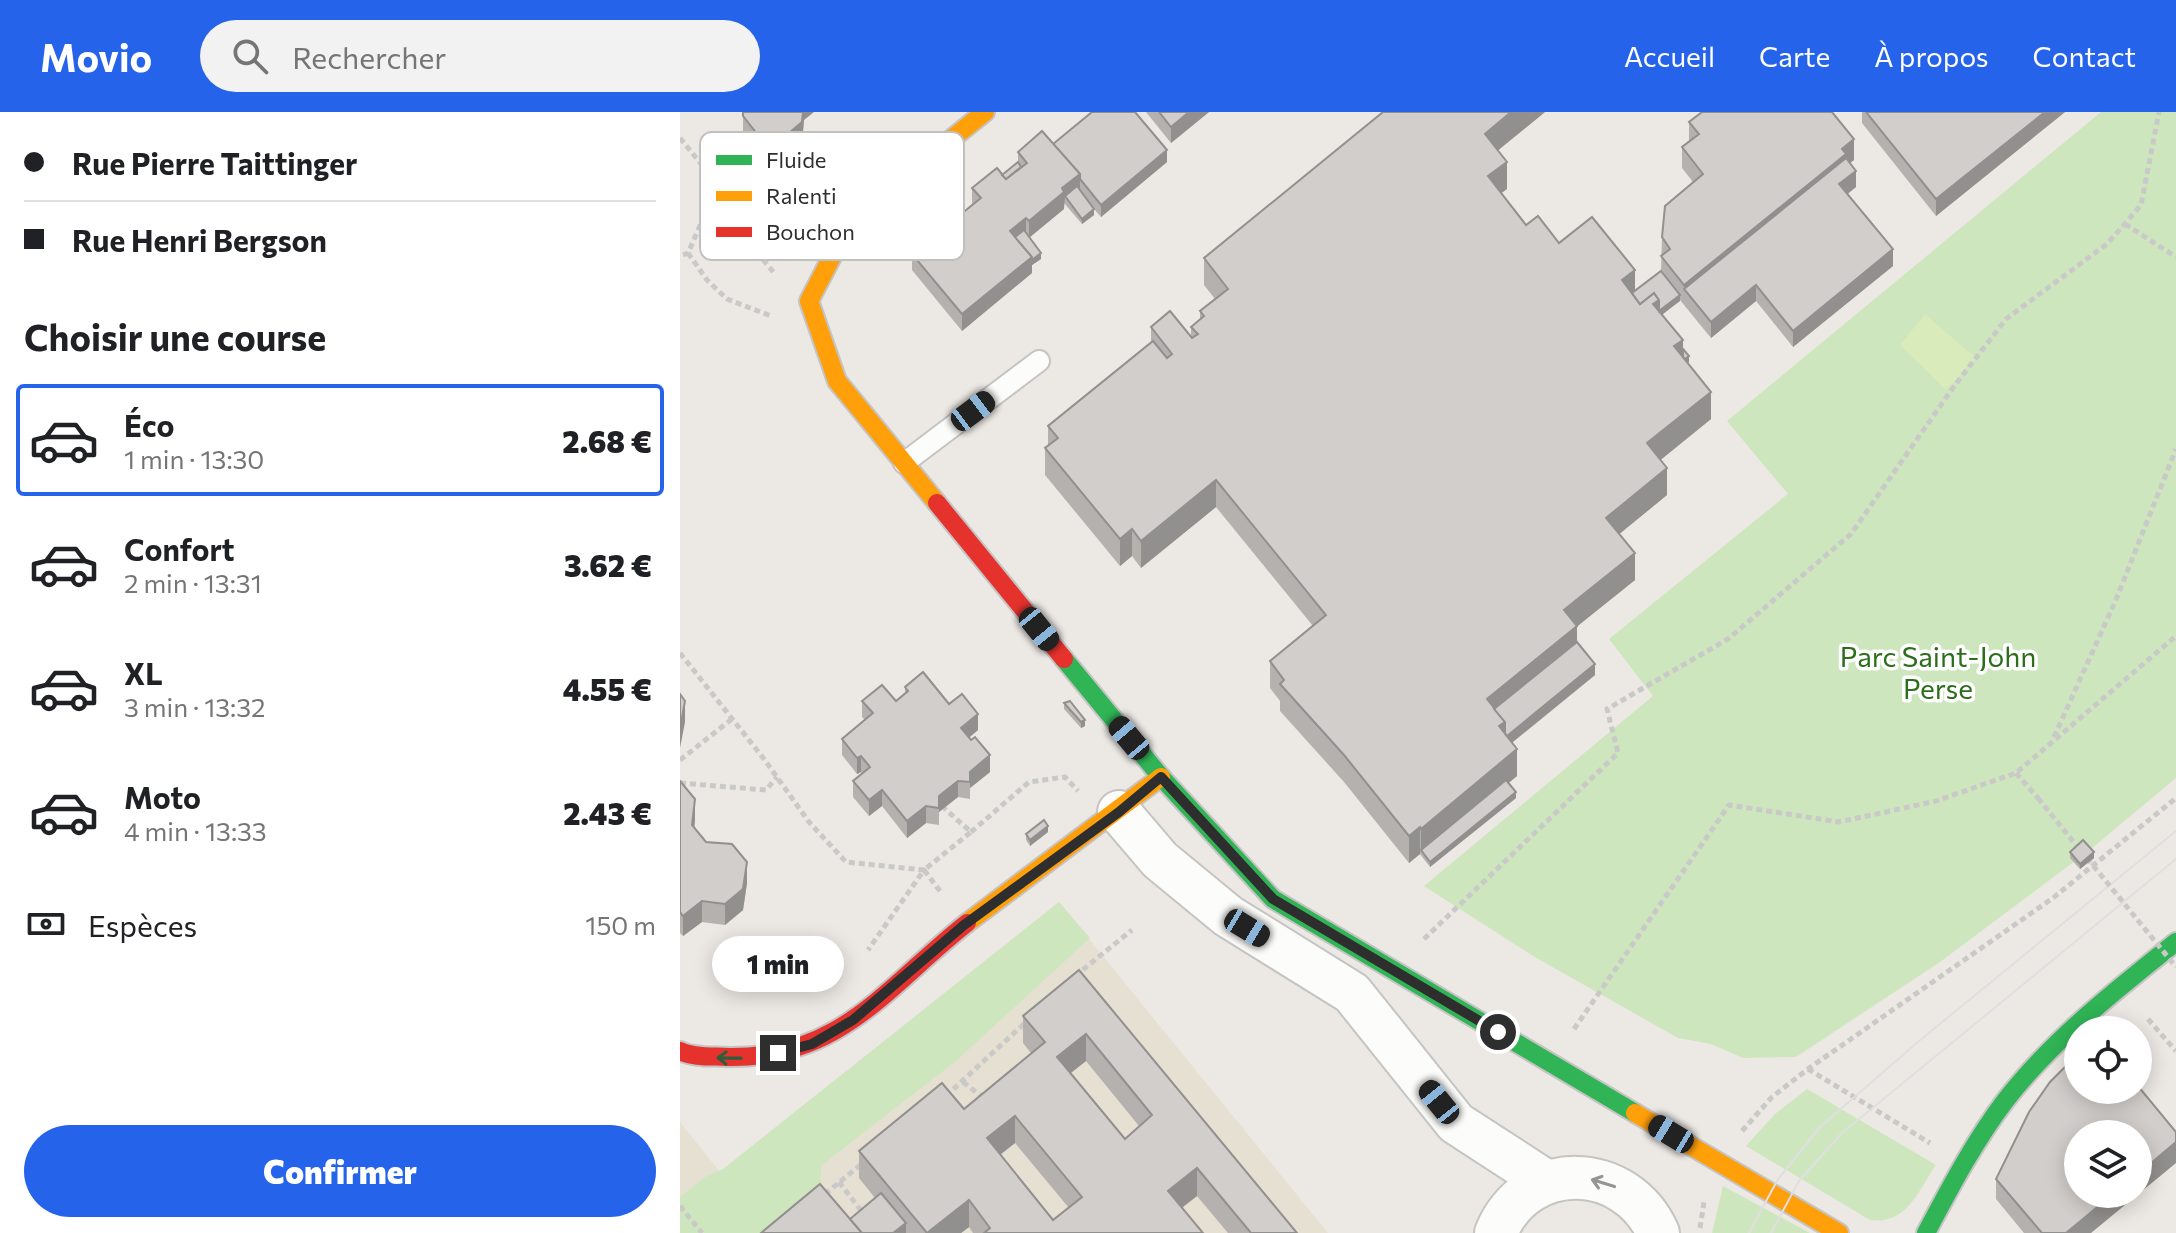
<!DOCTYPE html>
<html lang="fr">
<meta charset="utf-8">
<style>
:root{--surface:#fff;--page:#f2f2f2;--text:#202124;--muted:#757577;--line:#e0e0e0;--accent:#2563eb}
body{margin:0;font-family:Commissioner,sans-serif;background:var(--page);color:var(--text);height:100vh;display:flex;flex-direction:column;font-size:30px;white-space:nowrap}
*{box-sizing:border-box;margin:0}
p{font-size:26px;color:var(--muted)}
.icon{flex:none;width:44px;height:44px;fill:none;stroke:currentColor;stroke-width:2;stroke-linecap:round;stroke-linejoin:round}
.map{position:relative;flex:1;overflow:hidden}
.details{display:flex;flex-direction:column;background:var(--surface);width:680px}
.details>*{flex:none}
.banner{display:grid;align-content:center;height:176px;padding:0 24px;background:var(--surface)}
.controls{position:absolute;left:1384px;top:904px;display:grid;gap:16px}
.controls a{display:grid;place-items:center;width:88px;height:88px;border-radius:50%;background:var(--surface);box-shadow:0 4px 20px #0003;font-size:40px}
.end{position:absolute;width:36px;height:36px;margin:-18px;border:10px solid #2e2e2e;background:#fff;box-shadow:0 0 0 4px #fff}
.from{border-radius:50%}
.bubble{position:absolute;height:56px;border-radius:28px;background:var(--surface);box-shadow:0 4px 20px #0003;font-size:26px;font-weight:800;line-height:56px;text-align:center}
.car{position:absolute;width:24px;height:48px;margin:-24px -12px;border-radius:10px;box-shadow:0 0 6px 2px #0007;background:linear-gradient(#222 24%,#8ab4d8 0 40%,#222 0 76%,#8ab4d8 0 86%,#222 0)}
.banner b{display:flex;align-items:center;gap:28px;height:76px;font-size:30px}
.banner b+b{border-top:2px solid var(--line)}
.banner i{width:20px;height:20px;background:var(--text)}
ul{padding:0;list-style:none}
li{display:flex;align-items:center;gap:24px;height:112px;margin:0 16px 12px;padding:0 8px;border:4px solid transparent;border-radius:8px}
li div{flex:1}
li b{display:block;font-size:30px}
li em{font-style:normal;font-weight:800}
li.current{border-color:var(--accent)}
li>.icon{width:72px;height:72px;stroke-width:1.5}
h2{padding:0 24px;font-size:36px;line-height:96px}
.pay{display:flex;align-items:center;gap:20px;height:88px;padding:0 24px;font-size:30px}
.pay p{margin-inline-start:auto}
.cta{display:flex;gap:16px;margin-top:auto;padding:16px 24px}
.cta a{flex:1;height:92px;border-radius:48px;background:var(--accent);color:#fff;font-size:32px;font-weight:800;line-height:92px;text-align:center}
header{display:flex;align-items:center;gap:48px;box-sizing:border-box;height:112px;padding:0 40px;background:var(--accent);color:#fff}
header strong{font-size:38px}
nav{display:flex;gap:44px;margin-inline-start:auto;font-size:28px}
.search{width:560px;height:72px;background:var(--page);display:flex;align-items:center;gap:20px;box-sizing:border-box;padding:0 28px;border-radius:44px;color:var(--muted);font-size:30px}
main{display:flex;flex:1;min-height:0}
.map>svg:first-child{display:block}
.education{fill:#e6e0d3}
.green{fill:#cee6be}
.pitch{fill:#d9eabb}
.lines{fill:none;stroke-linecap:round;stroke-linejoin:round}
.lane-casing{stroke:#c5c4c5;stroke-width:24}
.street-casing{stroke:#c5c4c5;stroke-width:46}
.fast-casing{stroke:#c5c4c5;stroke-width:22}
.slow-casing{stroke:#c5c4c5;stroke-width:22}
.jam-casing{stroke:#c5c4c5;stroke-width:22}
.path{stroke:#c9c9c8;stroke-width:5;stroke-dasharray:6 4;stroke-linecap:butt}
.lane{stroke:#fcfcfb;stroke-width:20}
.street{stroke:#fcfcfb;stroke-width:42}
.fast{stroke:#30b455;stroke-width:18}
.slow{stroke:#ff9f0a;stroke-width:18}
.jam{stroke:#e5322d;stroke-width:18}
.tram{stroke:#dfdfe1;stroke-width:2}
.path-bridge{stroke:#c9c9c8;stroke-width:5;stroke-dasharray:6 4;stroke-linecap:butt}
.wall{fill:#b4b1af;fill-rule:evenodd}
.shaded-wall{fill:#92908e}
.building{fill:#d1cecb;stroke:#92908e;stroke-width:2;fill-rule:evenodd}
.oneway{stroke:#2f5d3c}
.oneway2{stroke:#959594}
.route{stroke:#2e2e2e;stroke-width:10}
.labels{text-anchor:middle;dominant-baseline:central;stroke-width:7;stroke-linejoin:round;paint-order:stroke}
.park-label{font-size:28px;fill:#2c6e1b;stroke:#fff}
.key{fill:#fff;stroke:#c0c0c0;stroke-width:2}
.key-label{font-size:22px;fill:#2e2e2e}
</style>
<header>
<strong>Movio</strong>
<div class="search"><svg class="icon" aria-label="search" viewBox="0 0 24 24"><circle cx="10" cy="10" r="6"/><path d="M15 15l6 6"/></svg>Rechercher</div>
<nav><a>Accueil</a><a>Carte</a><a>À propos</a><a>Contact</a></nav>
</header>
<main>
<section class="details">
<div class="banner">
<b><i class="from"></i>Rue Pierre Taittinger</b>
<b><i></i>Rue Henri Bergson</b>
</div>
<h2>Choisir une course</h2>
<ul>
<li class="current"><svg class="icon" aria-label="car" viewBox="0 0 24 24"><path d="M5 17H2v-5l4-1 3-4h7l3 4 3 1v5h-3M9 17h6M6 11h13"/><circle cx="7" cy="17" r="2"/><circle cx="17" cy="17" r="2"/></svg><div><b>Éco</b><p>1 min · 13:30</p></div><em>2.68 €</em></li>
<li><svg class="icon" aria-label="car" viewBox="0 0 24 24"><path d="M5 17H2v-5l4-1 3-4h7l3 4 3 1v5h-3M9 17h6M6 11h13"/><circle cx="7" cy="17" r="2"/><circle cx="17" cy="17" r="2"/></svg><div><b>Confort</b><p>2 min · 13:31</p></div><em>3.62 €</em></li>
<li><svg class="icon" aria-label="car" viewBox="0 0 24 24"><path d="M5 17H2v-5l4-1 3-4h7l3 4 3 1v5h-3M9 17h6M6 11h13"/><circle cx="7" cy="17" r="2"/><circle cx="17" cy="17" r="2"/></svg><div><b>XL</b><p>3 min · 13:32</p></div><em>4.55 €</em></li>
<li><svg class="icon" aria-label="car" viewBox="0 0 24 24"><path d="M5 17H2v-5l4-1 3-4h7l3 4 3 1v5h-3M9 17h6M6 11h13"/><circle cx="7" cy="17" r="2"/><circle cx="17" cy="17" r="2"/></svg><div><b>Moto</b><p>4 min · 13:33</p></div><em>2.43 €</em></li>
</ul>
<div class="pay"><svg class="icon" aria-label="cash" viewBox="0 0 24 24"><path d="M3 7h18v10H3z"/><circle cx="12" cy="12" r="2"/></svg>Espèces<p>150 m</p></div>
<div class="cta"><a>Confirmer</a></div>
</section>
<div class="map">
<svg width="1496" height="1121" viewBox="0 0 1496 1121">
<rect width="100%" height="100%" fill="#ece8e4"/>
<polygon class="education" points="379,790 648,1121 0,1121 0,1010 40,1060"/>
<g class="green">
<polygon points="1421,0 1496,0 1496,666 1411,737 1260,850 1116,945 1063,946 1031,932 998,926 853,844 744,774 973,584 929,527 1108,382 1047,309"/>
<polygon points="379,790 410,826 276,949 142,1053 140,1072 174,1114 113,1121 0,1121 0,1085 25,1065 43,1057"/>
<path d="M1127 977 1256 1053C1238 1079 1227 1113 1190 1108L1066 1034 1095 1002Z"/>
<polygon points="1043,1074 1130,1121 1032,1121"/>
</g>
<polygon class="pitch" points="1245,202 1296,246 1266,278 1220,233"/>
<g class="lines">
<defs>
<polyline id="lane" points="224,351 359,249"/>
<g id="street">
<polyline points="439,700 480,748 548,804 672,881 776,1011 867,1070"/>
<path d="M816 1121C847 1046 946 1049 978 1121"/>
</g>
<g id="fast">
<polyline points="384,547 481,665 593,787 955,1001"/>
<path d="M1246 1121C1270 1076 1294 1030 1325 989 1373 927 1435 879 1496 830"/>
</g>
<g id="slow">
<polyline points="257,391 157,269 129,189 171,108 305,0"/>
<polyline points="287,811 481,665"/>
<polyline points="955,1001 1159,1121"/>
</g>
<g id="jam">
<polyline points="257,391 384,547"/>
<path d="M0 939C13 946 34 944 48 945 161 947 207 874 287 811"/>
</g>
</defs>
<use href="#lane" class="lane-casing"/>
<use href="#street" class="street-casing"/>
<use href="#fast" class="fast-casing"/>
<use href="#slow" class="slow-casing"/>
<use href="#jam" class="jam-casing"/>
<g class="path">
<polyline points="0,26 30,63 32,86 8,141 0,144"/>
<polyline points="32,86 95,162"/>
<polyline points="1445,112 1496,145"/>
<polyline points="8,141 27,168 47,187 91,204"/>
<polyline points="0,541 84,647 129,710 166,750 244,758 188,838"/>
<polyline points="1374,625 1435,490 1496,337"/>
<polyline points="0,648 52,607"/>
<polyline points="1336,661 1358,686"/>
<polyline points="0,671 86,678 97,665"/>
<polyline points="291,720 349,670 385,665 398,679"/>
<polyline points="260,779 244,758 291,720 264,696"/>
<polyline points="744,827 938,641 927,597 1048,527 1171,422 1272,277 1326,207 1427,132 1461,93 1479,0"/>
<polyline points="395,864 452,818"/>
<polyline points="1468,907 1496,939"/>
<polyline points="894,917 1049,693 1159,710 1256,689 1336,661 1496,524"/>
<polyline points="1128,957 1250,1031"/>
<polyline points="283,970 305,987"/>
<polyline points="266,984 347,909"/>
<polyline points="1062,1019 1092,985 1128,957 1373,786 1496,686"/>
<polyline points="159,1070 183,1101"/>
<polyline points="145,1082 184,1050"/>
<polyline points="0,1094 22,1121"/>
<polyline points="1020,1116 1024,1090"/>
</g>
<use href="#lane" class="lane"/>
<use href="#street" class="street"/>
<use href="#fast" class="fast"/>
<use href="#slow" class="slow"/>
<use href="#jam" class="jam"/>
<g class="tram">
<polyline points="1069,1121 1098,1067 1140,1015 1239,929 1496,719"/>
<polyline points="1091,1121 1119,1069 1162,1021 1496,747"/>
</g>
<g class="path-bridge">
<polyline points="1358,686 1400,738"/>
<polyline points="1407,746 1496,855"/>
</g>
</g>
<g class="wall">
<polygon points="63,0 124,8 122,30 103,47 78,44 63,25"/>
<polygon points="466,0 529,0 491,31"/>
<polygon points="865,0 818,38 827,77 821,81 846,113 879,131 955,179 981,159 982,125 1013,70 1002,56 1002,35 1009,30 1009,10 1174,48 1170,51 1176,75 1168,82 1213,154 1113,235 1076,189 1031,226 1000,188 982,203 1003,237 1031,307 980,348 987,383 939,422 955,468 897,514 897,530 915,563 832,631 837,664 828,671 836,686 750,755 740,742 729,751 664,670 600,599 600,589 590,576 590,549 633,514 536,395 461,456 452,444 440,454 365,363 365,336 368,334 368,314 471,231 471,215 511,225 511,215 520,208 520,199 535,187 524,173 524,146"/>
<polygon points="1182,0 1385,0 1256,104 1182,11"/>
<polygon points="373,32 487,50 421,105 414,97 414,103 402,112 384,91 384,97 349,125 361,147 352,153 352,161 282,219 232,158 232,142 292,92 292,76 322,63 338,50 338,40"/>
<polygon points="225,575 269,592 298,618 289,626 310,660 290,676 290,687 278,685 259,700 259,713 246,711 227,726 202,694 189,704 173,685 173,669 182,661 181,660 177,662 162,643 162,627 185,608 182,605 182,589 216,589 225,581"/>
<polygon points="384,591 405,614 401,616 384,597"/>
<polygon points="0,669 15,708 14,716 26,730 67,771 63,798 45,813 22,810 3,824 0,821"/>
<polygon points="368,720 350,734 346,728 346,722"/>
<polygon points="1390,740 1414,746 1400,757 1390,746"/>
<path d="M399 858 617 1121H548L517 1084 502 1096 523 1121H293L289 1115 281 1121H81L170 1107 195 1086 179 1066V1039L284 997 351 941 343 931V904ZM406 949 459 1014 445 1027 390 961ZM335 1031 389 1096 373 1108 320 1043Z"/>
<polygon points="1316,1067 1411,1121 1344,1121 1316,1087"/>
</g>
<g class="shaded-wall">
<polygon points="123,0 134,0 124,8 122,30 103,47 103,26"/>
<polygon points="509,0 529,0 491,31 491,15"/>
<polygon points="831,0 865,0 805,49 805,22"/>
<polygon points="1365,0 1385,0 1256,104 1256,87"/>
<polygon points="1174,27 1174,48 1004,177 1004,173"/>
<polygon points="487,38 487,50 421,105 421,93"/>
<polygon points="827,50 827,77 808,91 808,64"/>
<polygon points="1176,59 1176,75 1159,88 1159,72"/>
<polygon points="400,62 400,79 385,84 384,97 349,126 349,109 382,76"/>
<polygon points="414,97 414,103 402,112 402,107"/>
<polygon points="346,106 346,122 333,133 330,119"/>
<polygon points="1213,137 1213,154 1113,235 1113,219"/>
<polygon points="361,141 361,147 352,153 352,161 282,219 282,202 352,145"/>
<polygon points="955,158 955,185 942,168"/>
<polygon points="1076,173 1076,189 1031,226 1031,210"/>
<polygon points="1000,183 1000,189 979,205 973,192 979,188"/>
<polygon points="1003,228 1003,249 1009,244 1009,250 994,261 994,234"/>
<polygon points="1031,280 1031,307 967,359 967,331"/>
<polygon points="987,356 987,383 926,433 926,406"/>
<polygon points="536,368 536,395 461,456 461,429"/>
<polygon points="452,417 452,444 440,454 440,427"/>
<polygon points="955,441 955,468 884,525 884,498"/>
<polygon points="897,514 897,542 807,603 807,587"/>
<polygon points="915,552 915,563 819,641 819,614"/>
<polygon points="5,589 5,610 0,636 0,616"/>
<polygon points="298,602 298,618 281,632 281,616"/>
<polygon points="405,608 405,614 401,616 401,610"/>
<polygon points="837,637 837,664 744,742 741,738 741,717"/>
<polygon points="310,643 310,660 290,676 290,660"/>
<polygon points="181,644 181,660 177,662 177,646"/>
<polygon points="278,669 278,685 259,700 259,713 259,684"/>
<polygon points="202,678 202,694 189,704 189,688"/>
<polygon points="836,680 836,686 750,755 750,750"/>
<polygon points="15,687 15,708 12,734 12,713"/>
<polygon points="246,694 246,711 227,726 227,709"/>
<polygon points="368,714 368,720 350,734 350,728"/>
<polygon points="740,715 740,742 729,751 729,724"/>
<polygon points="1414,740 1414,746 1400,757 1400,752"/>
<polygon points="67,750 67,771 63,798 45,813 45,792"/>
<polygon points="22,789 22,810 3,824 3,804"/>
<polygon points="406,922 406,949 377,972 377,945"/>
<polygon points="335,1004 335,1031 307,1053 307,1026"/>
<polygon points="1496,1030 1496,1051 1411,1121 1386,1121 1433,1082 1458,1082 1458,1062"/>
<polygon points="517,1056 517,1084 488,1106 488,1079"/>
<polygon points="289,1088 289,1115 281,1121 248,1121"/>
<polygon points="226,1111 226,1121 213,1121"/>
</g>
<g class="building">
<polygon points="63,0 123,0 122,10 103,26 78,23 63,4"/>
<polygon points="412,0 455,0 487,38 421,93 400,67 400,62 373,32"/>
<polygon points="479,0 509,0 491,15"/>
<polygon points="703,0 831,0 805,22 827,50 808,64 846,113 858,104 879,131 912,105 955,158 942,168 960,192 974,181 979,188 973,192 1003,228 994,234 1031,280 967,331 987,356 926,406 955,441 884,498 897,514 807,587 825,610 819,614 837,637 741,717 740,715 729,724 664,643 600,572 604,568 590,549 646,503 536,368 461,429 452,417 440,427 365,336 378,326 368,314 473,229 487,246 492,242 471,215 490,199 512,226 518,222 511,215 524,204 520,199 548,177 524,146"/>
<polygon points="1022,0 1152,0 1174,27 1162,37 1166,42 1004,173 981,144 990,137 982,125 985,94 1023,62 1002,35 1019,22 1009,10"/>
<polygon points="1186,0 1365,0 1256,87"/>
<polygon points="362,19 400,62 382,76 384,80 349,109 346,106 330,119 352,145 282,202 232,142 301,86 292,76 317,56 326,67 347,51 338,40"/>
<polygon points="1166,46 1176,59 1159,72 1213,137 1113,219 1076,173 1031,210 1004,177"/>
<polygon points="338,50 341,55 326,67 322,63"/>
<polygon points="397,74 414,97 402,107 385,84"/>
<polygon points="344,118 361,141 352,148 352,145 335,125"/>
<polygon points="981,159 1000,183 979,199 979,188 974,181 960,192 952,181"/>
<polygon points="1003,237 1009,244 1005,247 1003,245"/>
<polygon points="897,530 915,552 827,624 825,621 825,610 814,597"/>
<polygon points="243,560 269,592 282,582 298,602 281,616 291,628 295,625 310,643 290,660 290,670 278,669 259,684 259,696 246,694 227,709 202,678 189,688 173,669 190,655 181,644 177,646 162,627 193,601 182,589 202,573 216,589 228,579 225,575"/>
<polygon points="0,582 5,589 0,616"/>
<polygon points="390,589 405,608 401,610 384,591"/>
<polygon points="826,668 836,680 750,750 741,738"/>
<polygon points="0,669 15,687 12,713 26,730 52,732 67,750 63,777 45,792 22,789 3,804 0,800"/>
<polygon points="364,708 368,714 350,728 346,722"/>
<polygon points="1403,728 1414,740 1400,752 1390,740"/>
<path d="M399 858 617 1121H571L517 1056 488 1079 523 1121H304L310 1116 289 1088 247 1121 179 1039 262 971 284 997 365 930 343 904ZM406 922 472 1003 445 1027 377 945ZM335 1004 402 1085 373 1108 307 1026Z"/>
<polygon points="1398,942 1398,978 1458,978 1458,974 1496,1020 1496,1030 1458,1062 1458,1022 1398,1022 1398,1082 1433,1082 1386,1121 1362,1121 1316,1067 1349,1000 1370,970"/>
<polygon points="140,1072 182,1121 81,1121"/>
<polygon points="201,1081 226,1111 213,1121 182,1121 170,1107"/>
</g>
<defs><path id="oneway-shaft" d="M-6 0H5M1.5-3L5.5 0L1.5 3" fill="none" stroke-width="1.6" stroke-linecap="round" stroke-linejoin="round" transform="scale(2)"/></defs>
<use class="oneway" href="#oneway-shaft" transform="translate(49 946) rotate(-179)"/>
<use class="oneway2" href="#oneway-shaft" transform="translate(923 1071) rotate(-163)"/>
<g class="lines">
<polyline class="route" points="98,941 132,932 173,908 284,813 439,700 481,665 593,787 818,920"/>
</g>
<g class="labels">
<g class="park-label">
<text x="1258" y="544">Parc Saint-John<tspan x="1258" dy="32">Perse</tspan></text>
</g>
</g>
<rect x="20" y="20" width="264" height="128" rx="12" class="key"/>
<rect x="36" y="43" width="36" height="10" fill="#30b455"/>
<rect x="36" y="79" width="36" height="10" fill="#ff9f0a"/>
<rect x="36" y="115" width="36" height="10" fill="#e5322d"/>
<g class="key-label">
<text x="86" y="56">Fluide</text>
<text x="86" y="92">Ralenti</text>
<text x="86" y="128">Bouchon</text>
</g>
</svg>
<div class="controls">
<a><svg class="icon" aria-label="locate" viewBox="0 0 24 24"><circle cx="12" cy="12" r="6"/><path d="M12 2v4M12 18v4M2 12h4M18 12h4"/></svg></a>
<a><svg class="icon" aria-label="layers" viewBox="0 0 24 24"><path d="M12 4l9 5-9 5-9-5zM3 14l9 5 9-5"/></svg></a>
</div>
<i class="end from" style="left:818px;top:920px"></i>
<i class="end" style="left:98px;top:941px"></i>
<div class="bubble" style="left:32px;top:824px;width:132px">1 min</div>
<i class="car" style="left:293px;top:299px;rotate:53deg"></i>
<i class="car" style="left:359px;top:517px;rotate:141deg"></i>
<i class="car" style="left:449px;top:626px;rotate:320deg"></i>
<i class="car" style="left:567px;top:816px;rotate:121deg"></i>
<i class="car" style="left:759px;top:990px;rotate:321deg"></i>
<i class="car" style="left:991px;top:1022px;rotate:301deg"></i>
</div>
</main>
